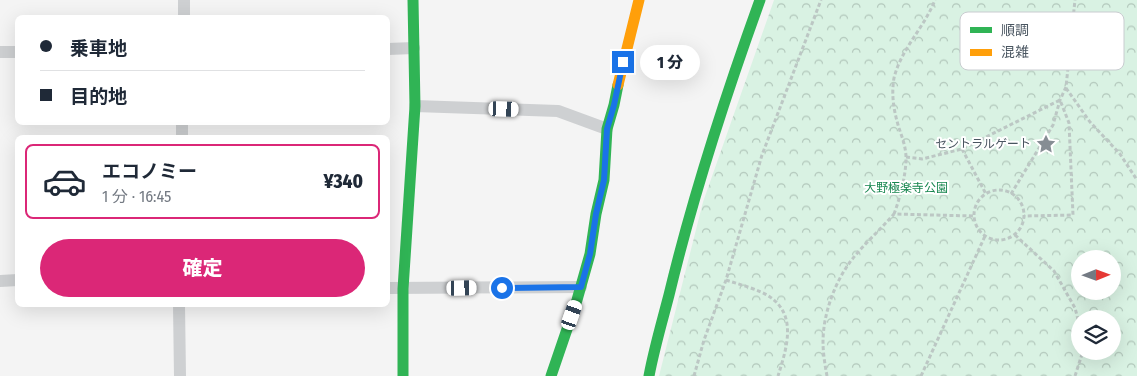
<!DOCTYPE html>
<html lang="ja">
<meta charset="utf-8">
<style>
:root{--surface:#fff;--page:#f2f2f3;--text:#1f2937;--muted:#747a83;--line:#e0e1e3;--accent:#db2777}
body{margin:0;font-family:"Fira Sans Condensed","Noto Sans JP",sans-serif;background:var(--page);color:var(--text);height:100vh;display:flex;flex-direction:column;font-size:19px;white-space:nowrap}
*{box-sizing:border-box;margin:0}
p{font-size:16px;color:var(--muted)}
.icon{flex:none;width:28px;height:28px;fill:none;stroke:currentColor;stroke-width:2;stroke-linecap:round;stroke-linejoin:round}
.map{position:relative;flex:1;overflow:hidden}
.panel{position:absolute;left:15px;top:135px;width:375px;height:172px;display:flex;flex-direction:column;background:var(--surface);border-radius:8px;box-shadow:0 5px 20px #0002}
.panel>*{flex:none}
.hud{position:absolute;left:15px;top:15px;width:375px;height:110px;border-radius:8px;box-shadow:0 5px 20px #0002;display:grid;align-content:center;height:110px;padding:0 25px;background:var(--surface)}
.needle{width:32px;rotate:89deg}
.fabs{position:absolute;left:1071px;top:250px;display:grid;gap:10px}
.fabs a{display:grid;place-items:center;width:50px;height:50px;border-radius:50%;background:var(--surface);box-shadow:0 5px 20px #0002;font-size:25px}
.end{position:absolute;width:22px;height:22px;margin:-11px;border:6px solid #1a73e8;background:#fff;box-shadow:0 0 0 2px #fff}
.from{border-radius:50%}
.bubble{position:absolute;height:35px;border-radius:18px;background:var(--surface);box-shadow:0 5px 20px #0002;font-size:16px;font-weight:800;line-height:35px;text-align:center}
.car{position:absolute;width:15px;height:30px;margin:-15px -8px;border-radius:6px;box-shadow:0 0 4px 1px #0007;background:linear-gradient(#fff 24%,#345 0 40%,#fff 0 76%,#345 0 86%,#fff 0)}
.hud b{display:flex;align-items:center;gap:18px;height:48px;font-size:19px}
.hud b+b{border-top:1px solid var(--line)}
.hud i{width:12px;height:12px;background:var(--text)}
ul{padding:9px 0 0;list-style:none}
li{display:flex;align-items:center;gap:15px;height:75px;margin:0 10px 8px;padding:0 15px;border:2px solid transparent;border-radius:8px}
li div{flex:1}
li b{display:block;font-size:19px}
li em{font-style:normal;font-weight:800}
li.on{border-color:var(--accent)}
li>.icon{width:45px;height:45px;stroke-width:1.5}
.button{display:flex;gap:10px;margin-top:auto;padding:10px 25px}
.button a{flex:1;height:58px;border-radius:30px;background:var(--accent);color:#fff;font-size:20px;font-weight:800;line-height:58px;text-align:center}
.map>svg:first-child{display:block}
.park{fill:url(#park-crowns);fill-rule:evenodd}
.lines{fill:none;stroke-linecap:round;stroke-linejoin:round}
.path{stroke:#bcc7c4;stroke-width:3;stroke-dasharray:4 2.5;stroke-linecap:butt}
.street{stroke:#ced0d2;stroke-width:12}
.fast{stroke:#30b455;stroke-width:11}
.slow{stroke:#ff9f0a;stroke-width:11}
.route{stroke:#1a73e8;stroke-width:6}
.labels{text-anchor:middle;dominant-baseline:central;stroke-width:4;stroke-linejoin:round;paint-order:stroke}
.poi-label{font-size:12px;fill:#4a5661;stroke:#fff;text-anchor:end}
.park-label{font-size:12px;fill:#17864f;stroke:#fff}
.key{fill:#fff;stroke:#c9ccd0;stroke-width:1}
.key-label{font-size:14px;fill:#4a5661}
</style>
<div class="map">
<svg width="1137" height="376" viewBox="0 0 1137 376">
<defs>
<pattern id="park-crowns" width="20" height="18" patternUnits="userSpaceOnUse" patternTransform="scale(1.25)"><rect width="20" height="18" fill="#d9f2e3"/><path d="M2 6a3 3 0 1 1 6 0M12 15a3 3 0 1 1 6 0" fill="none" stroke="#b2c7bb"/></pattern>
</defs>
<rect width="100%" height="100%" fill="#f4f4f4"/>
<path class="park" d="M774 0H1137V376H659L703 202ZM1080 259H1112V291H1080ZM1080 319H1112V351H1080Z"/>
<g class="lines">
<g class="path">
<polyline points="1066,88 1090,122 1120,154 1137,180"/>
<polyline points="962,149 986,194"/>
<polyline points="906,157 922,159 962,149 1060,100 1069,123 1073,215 1024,216"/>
<circle cx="999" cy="215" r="25"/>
<polyline points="1011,194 1053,125 1060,100 1066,87 1075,0"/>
<path d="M894 214C900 198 906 175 906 158 906 147 902 137 899 128 894 112 891 95 894 78 901 49 924 28 935 0"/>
<polyline points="1015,235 1054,271 1075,308 1080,327"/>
<path d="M726 280C738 284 761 290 770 297 798 316 786 350 778 376"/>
<polyline points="694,376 704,340 726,280 762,155 821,0"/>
<path d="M827 376C825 365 823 353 823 342 823 315 834 284 850 262 863 245 880 230 894 214L974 216"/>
<polyline points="921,376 985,236"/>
<polyline points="1075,376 1083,351"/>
</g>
<g class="street">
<polyline points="184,0 184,18"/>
<polyline points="388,49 414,48"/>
<polyline points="0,52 18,52"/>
<polyline points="415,106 558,111 607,129"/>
<polyline points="182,138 182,122"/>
<polyline points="0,281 18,280"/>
<polyline points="388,288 581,287"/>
<polyline points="179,305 180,376"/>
</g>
<g class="fast">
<polyline points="403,376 403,289 415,106 413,0"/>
<polyline points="551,376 577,300 590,254 596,214 604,180 607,129 614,105 618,85"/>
<path d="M649 376C654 349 662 322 669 295 693 195 725 97 760 0"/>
</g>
<polyline class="slow" points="618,85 639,0"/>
</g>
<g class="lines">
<polyline class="route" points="502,288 581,287 590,254 596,214 604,180 607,129 614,105 623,62"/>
</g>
<defs>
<symbol id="sight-bare" viewBox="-9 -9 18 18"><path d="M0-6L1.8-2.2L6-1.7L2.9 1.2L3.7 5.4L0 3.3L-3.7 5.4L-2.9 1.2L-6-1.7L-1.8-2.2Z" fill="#868d94" stroke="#fff" stroke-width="2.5" paint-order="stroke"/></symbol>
</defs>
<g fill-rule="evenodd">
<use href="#sight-bare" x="1032" y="130" width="28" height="28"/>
</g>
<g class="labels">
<g class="poi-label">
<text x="1031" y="144">セントラルゲート</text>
</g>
<g class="park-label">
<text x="906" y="188">大野極楽寺公園</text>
</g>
</g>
<rect x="960" y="12" width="164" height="58" rx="8" class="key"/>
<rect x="970" y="27" width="22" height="6" fill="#30b455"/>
<rect x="970" y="49" width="22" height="7" fill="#ff9f0a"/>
<g class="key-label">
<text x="1001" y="35">順調</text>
<text x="1001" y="57">混雑</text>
</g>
</svg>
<div class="fabs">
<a><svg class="needle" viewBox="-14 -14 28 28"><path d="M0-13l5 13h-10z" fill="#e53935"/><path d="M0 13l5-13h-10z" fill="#747a83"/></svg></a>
<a><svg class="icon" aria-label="layers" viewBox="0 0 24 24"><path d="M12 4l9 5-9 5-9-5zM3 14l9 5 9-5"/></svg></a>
</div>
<i class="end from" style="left:502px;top:288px"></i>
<i class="end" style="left:623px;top:62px"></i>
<div class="bubble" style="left:640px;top:45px;width:60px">1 分</div>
<i class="car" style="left:504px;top:109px;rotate:92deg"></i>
<i class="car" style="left:462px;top:288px;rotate:89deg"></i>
<i class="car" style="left:572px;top:315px;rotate:19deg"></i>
<div class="hud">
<b><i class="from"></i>乗車地</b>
<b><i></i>目的地</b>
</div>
<section class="panel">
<ul>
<li class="on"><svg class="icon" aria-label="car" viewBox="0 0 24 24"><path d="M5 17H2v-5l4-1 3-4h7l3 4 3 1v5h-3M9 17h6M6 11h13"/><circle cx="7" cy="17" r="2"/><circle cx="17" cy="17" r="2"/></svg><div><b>エコノミー</b><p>1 分 · 16:45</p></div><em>¥340</em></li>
</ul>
<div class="button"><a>確定</a></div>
</section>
</div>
